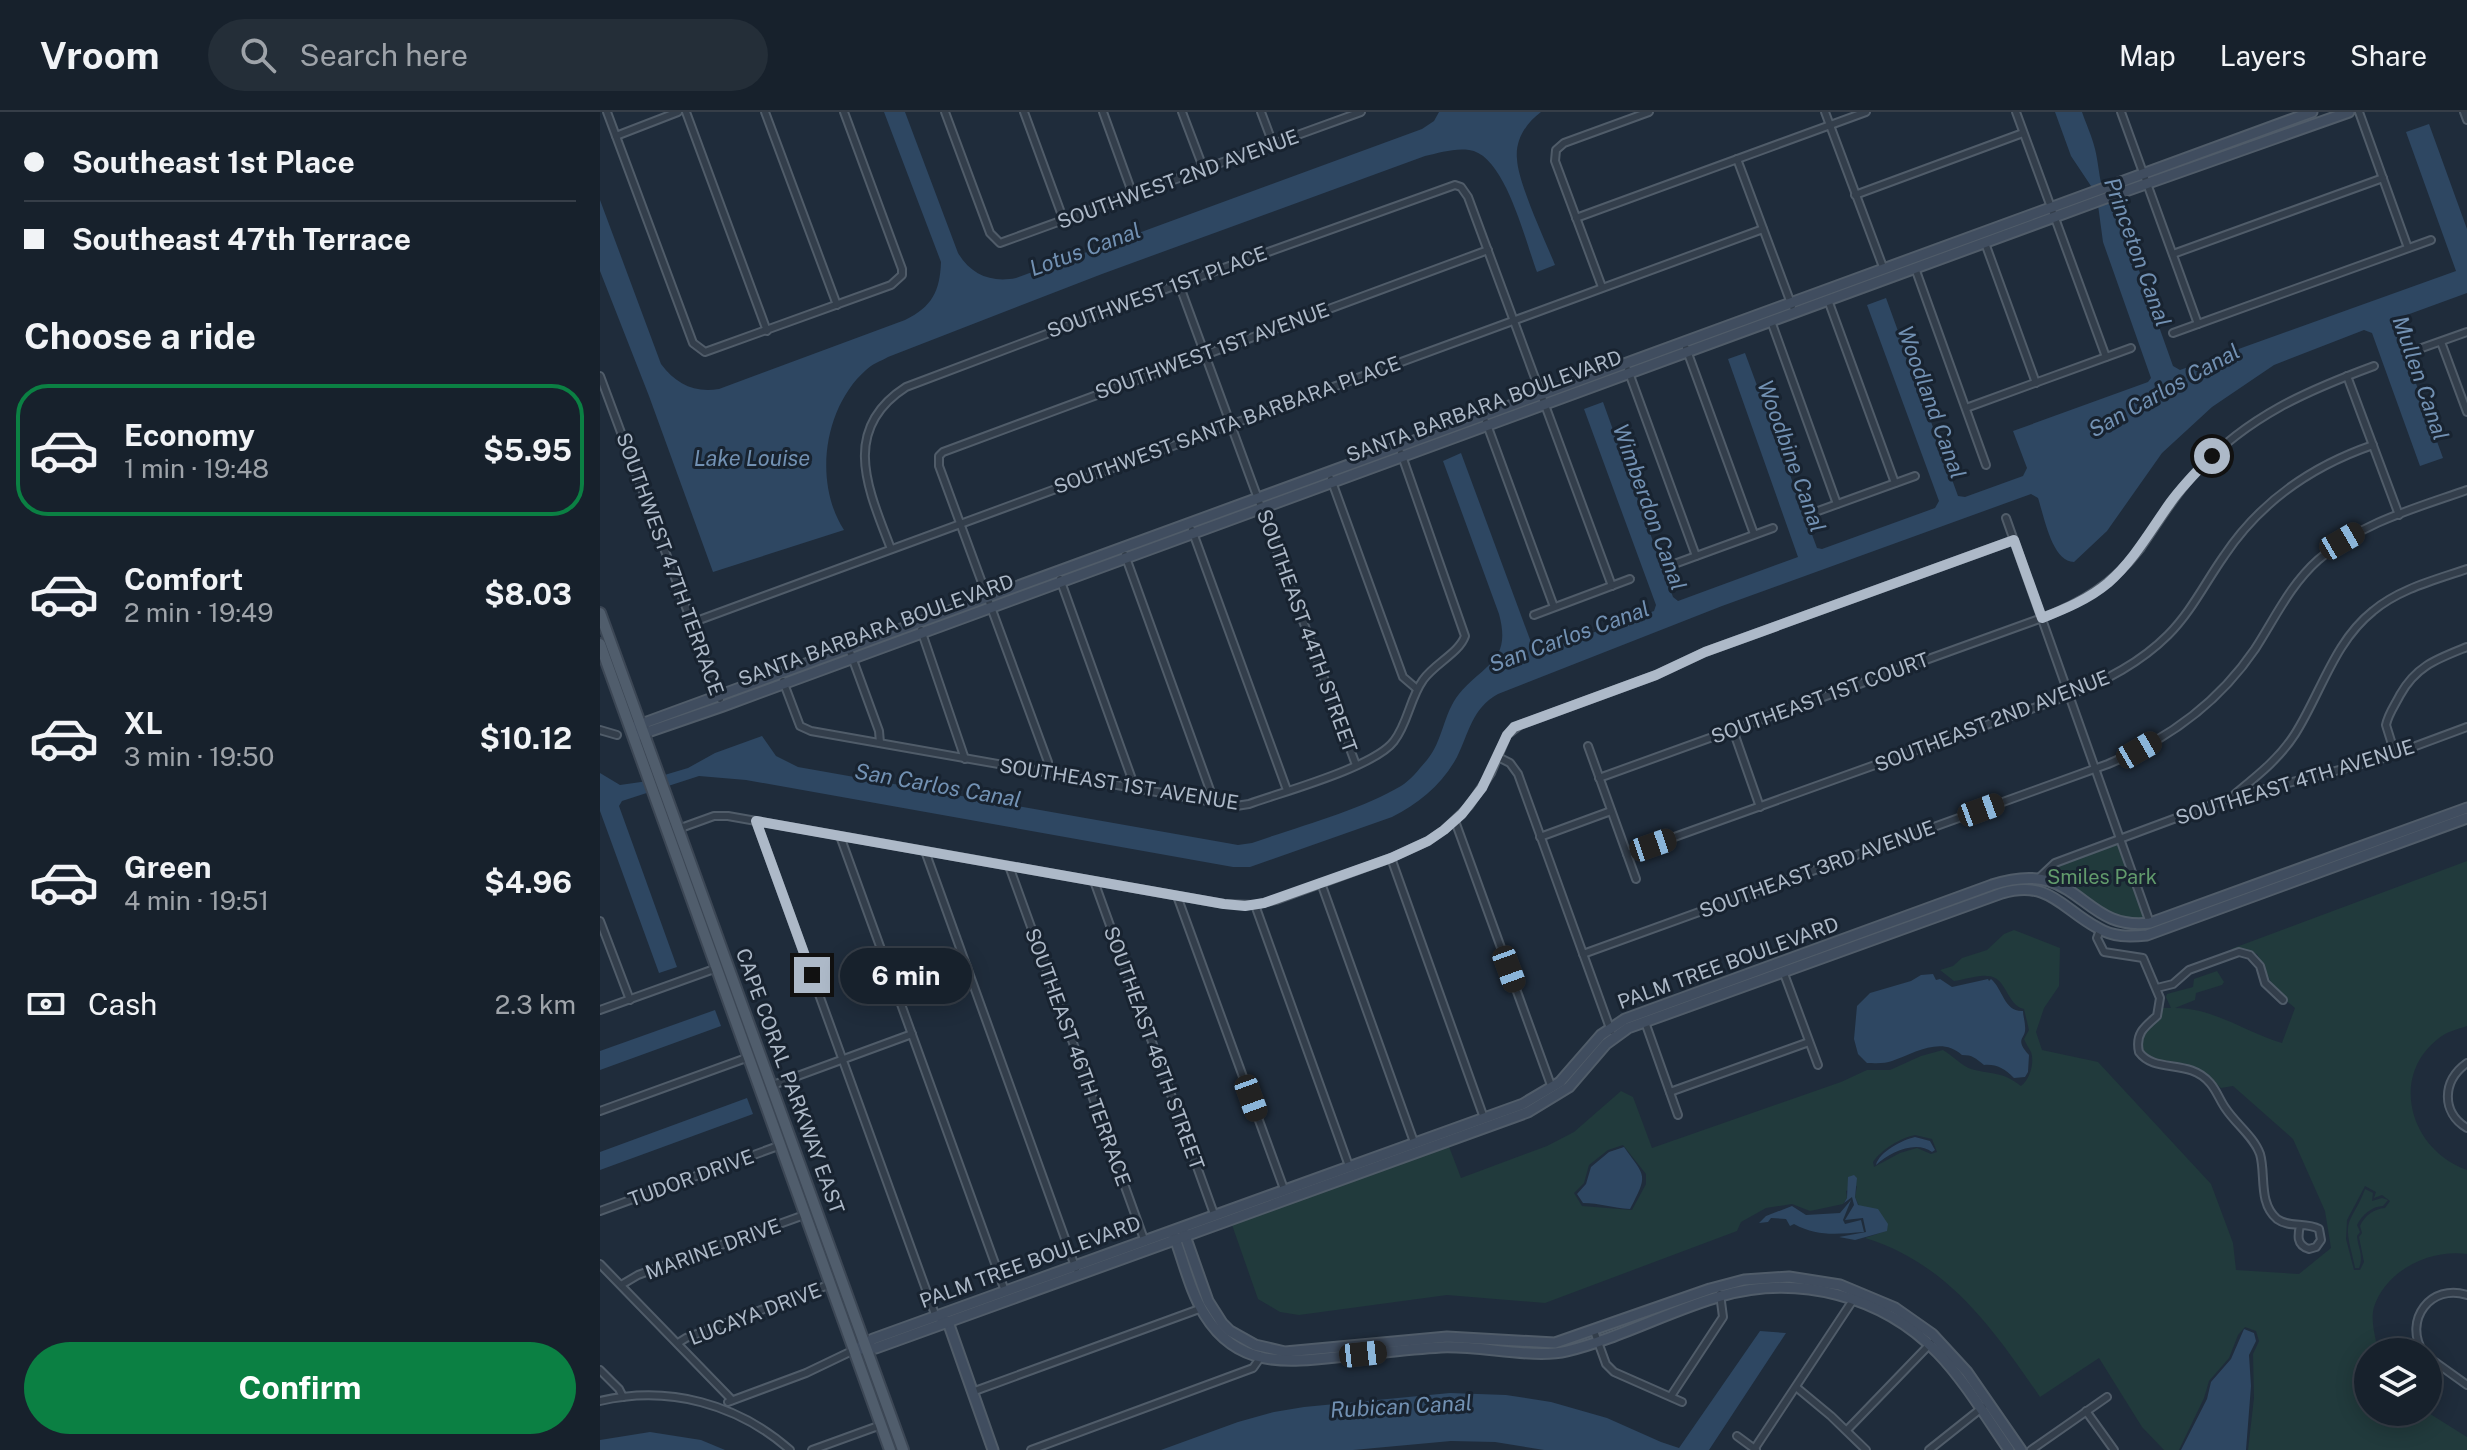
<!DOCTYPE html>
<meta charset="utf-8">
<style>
:root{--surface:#17212c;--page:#242e38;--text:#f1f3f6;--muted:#9ea3a9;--line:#363e48;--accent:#0b8043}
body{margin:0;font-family:"Public Sans",sans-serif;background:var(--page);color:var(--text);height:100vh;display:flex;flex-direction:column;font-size:30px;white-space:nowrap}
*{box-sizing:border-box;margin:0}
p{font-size:26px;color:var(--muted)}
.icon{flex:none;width:44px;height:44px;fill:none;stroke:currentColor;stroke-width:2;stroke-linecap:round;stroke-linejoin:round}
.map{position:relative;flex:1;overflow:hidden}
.sheet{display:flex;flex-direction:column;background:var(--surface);width:600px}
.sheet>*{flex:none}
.hud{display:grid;align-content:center;height:176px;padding:0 24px;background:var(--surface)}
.buttons{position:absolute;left:1754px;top:1226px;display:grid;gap:16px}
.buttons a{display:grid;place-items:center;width:88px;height:88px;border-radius:50%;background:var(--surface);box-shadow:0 4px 20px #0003,0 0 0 2px var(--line);font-size:40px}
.end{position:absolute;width:36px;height:36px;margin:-18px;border:10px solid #adb9c8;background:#111;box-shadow:0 0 0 4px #111}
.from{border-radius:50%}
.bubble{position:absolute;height:56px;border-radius:28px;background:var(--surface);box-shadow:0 4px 20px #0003,0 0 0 2px var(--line);font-size:26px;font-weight:700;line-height:56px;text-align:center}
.car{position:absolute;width:24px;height:48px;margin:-24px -12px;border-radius:10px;box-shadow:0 0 6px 2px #0007;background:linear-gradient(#222 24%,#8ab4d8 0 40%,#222 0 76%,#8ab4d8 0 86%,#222 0)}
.hud b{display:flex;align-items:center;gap:28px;height:76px;font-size:30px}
.hud b+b{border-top:2px solid var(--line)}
.hud i{width:20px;height:20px;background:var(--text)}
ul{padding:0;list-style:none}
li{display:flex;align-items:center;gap:24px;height:132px;margin:0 16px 12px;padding:0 8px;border:4px solid transparent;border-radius:32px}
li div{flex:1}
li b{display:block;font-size:30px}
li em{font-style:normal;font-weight:700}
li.on{border-color:var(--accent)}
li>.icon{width:72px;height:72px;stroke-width:1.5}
h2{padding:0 24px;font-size:36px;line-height:96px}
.pay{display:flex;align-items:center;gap:20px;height:88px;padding:0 24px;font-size:30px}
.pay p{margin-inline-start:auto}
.primary-button{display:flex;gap:16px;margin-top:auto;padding:16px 24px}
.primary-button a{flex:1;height:92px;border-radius:48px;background:var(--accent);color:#fff;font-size:32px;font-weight:700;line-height:92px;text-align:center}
header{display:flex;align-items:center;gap:48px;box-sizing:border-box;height:112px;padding:0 40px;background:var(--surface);border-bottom:2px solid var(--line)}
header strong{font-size:38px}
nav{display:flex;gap:44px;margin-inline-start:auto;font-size:28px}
.search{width:560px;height:72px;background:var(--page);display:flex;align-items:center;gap:20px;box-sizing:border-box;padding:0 28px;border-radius:44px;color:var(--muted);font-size:30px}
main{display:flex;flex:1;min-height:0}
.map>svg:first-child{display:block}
.green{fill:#213a3c;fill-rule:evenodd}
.water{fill:#2e4762}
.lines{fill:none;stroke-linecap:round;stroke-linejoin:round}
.street-casing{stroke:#505c69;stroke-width:10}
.secondary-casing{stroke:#505c69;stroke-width:13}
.primary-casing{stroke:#3c4755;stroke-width:14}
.street{stroke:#333e4b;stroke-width:6}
.secondary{stroke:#404d5f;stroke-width:9}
.primary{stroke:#505d6c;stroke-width:10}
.route{stroke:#adb9c8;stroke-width:10}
.labels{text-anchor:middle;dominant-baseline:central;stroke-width:6;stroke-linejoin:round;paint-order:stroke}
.street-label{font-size:20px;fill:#adb9c8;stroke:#182330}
.park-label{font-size:20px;fill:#629b6c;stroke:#182330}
.water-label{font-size:22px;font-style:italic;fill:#7291b3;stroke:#182330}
</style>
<header>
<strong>Vroom</strong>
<div class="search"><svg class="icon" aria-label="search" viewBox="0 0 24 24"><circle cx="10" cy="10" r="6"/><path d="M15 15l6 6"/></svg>Search here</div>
<nav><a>Map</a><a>Layers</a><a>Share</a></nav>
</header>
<main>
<section class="sheet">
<div class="hud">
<b><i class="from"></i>Southeast 1st Place</b>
<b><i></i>Southeast 47th Terrace</b>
</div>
<h2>Choose a ride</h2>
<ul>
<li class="on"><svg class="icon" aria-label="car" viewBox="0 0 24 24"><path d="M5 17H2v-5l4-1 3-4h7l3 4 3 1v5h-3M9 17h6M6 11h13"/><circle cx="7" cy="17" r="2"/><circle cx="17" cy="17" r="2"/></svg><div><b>Economy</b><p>1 min · 19:48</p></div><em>$5.95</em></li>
<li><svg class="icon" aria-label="car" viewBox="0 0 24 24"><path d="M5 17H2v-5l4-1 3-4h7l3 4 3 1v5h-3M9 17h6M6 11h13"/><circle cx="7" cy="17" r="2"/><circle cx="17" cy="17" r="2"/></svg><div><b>Comfort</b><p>2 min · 19:49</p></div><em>$8.03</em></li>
<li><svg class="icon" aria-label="car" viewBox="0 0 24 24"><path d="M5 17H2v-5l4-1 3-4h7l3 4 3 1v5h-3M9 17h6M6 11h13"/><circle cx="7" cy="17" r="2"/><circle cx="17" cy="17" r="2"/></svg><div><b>XL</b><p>3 min · 19:50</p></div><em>$10.12</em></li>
<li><svg class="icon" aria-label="car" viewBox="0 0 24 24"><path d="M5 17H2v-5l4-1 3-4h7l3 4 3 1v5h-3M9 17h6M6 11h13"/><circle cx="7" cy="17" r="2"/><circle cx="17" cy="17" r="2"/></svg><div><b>Green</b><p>4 min · 19:51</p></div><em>$4.96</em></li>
</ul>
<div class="pay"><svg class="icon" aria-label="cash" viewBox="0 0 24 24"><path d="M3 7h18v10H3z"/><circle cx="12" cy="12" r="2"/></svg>Cash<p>2.3 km</p></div>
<div class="primary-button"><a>Confirm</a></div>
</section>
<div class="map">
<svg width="1867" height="1338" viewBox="0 0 1867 1338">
<rect width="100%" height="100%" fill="#1f2c3b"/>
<g class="green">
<polygon points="1520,728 1547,809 1513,805 1465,771 1443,764 1455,753"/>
<path d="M1867 749V914C1858 917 1846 920 1839 926 1788 965 1811 1039 1867 1058V1142C1830 1137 1786 1158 1774 1195 1770 1209 1776 1226 1778 1240H1768V1300H1827L1867 1325V1338H1648L1654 1286 1653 1242 1659 1229 1656 1219 1645 1215 1638 1223 1629 1246 1609 1269 1604 1286 1579 1338H1564L1542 1315 1499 1246 1440 1285C1394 1218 1348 1151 1265 1126L1286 1119 1265 1095 1259 1094 1255 1085 1257 1074 1246 1079 1247 1086 1243 1092 1210 1099 1192 1092 1166 1096 1141 1110 1137 1119 945 1191 847 1183 699 1203 680 1200 658 1187 631 1110 848 1032 861 1066 947 1034 974 1020 1021 979 1033 985 1052 1036 1241 970 1267 958H1290L1321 944 1343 938C1352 943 1362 954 1371 957 1392 963 1402 959 1421 974 1429 968 1435 952 1431 940 1429 936 1426 932 1424 927L1429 918 1424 897C1406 893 1407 864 1387 864 1377 863 1364 868 1354 869L1340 858 1353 854 1362 846 1387 838 1404 822 1414 818 1460 836 1459 874 1444 896 1436 920 1442 938 1498 950 1611 1072 1633 1131 1636 1158 1699 1162 1731 1136 1725 1099 1693 1027 1633 974 1621 976C1611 966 1601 957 1588 953 1569 946 1554 953 1539 936L1540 923 1553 913 1563 896H1571L1566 885 1567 882 1593 875 1594 867 1617 859 1624 870 1622 873 1596 881 1595 888 1575 896C1614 896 1645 920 1682 931L1695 896 1676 880 1657 842 1631 837ZM1315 1023 1332 1027 1337 1040 1331 1042 1317 1036 1300 1041 1274 1055 1273 1050C1281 1038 1300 1026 1315 1023ZM1023 1033 1046 1062V1072L1032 1098 982 1094 974 1081 984 1071 989 1053 1008 1038ZM1765 1074 1776 1080 1774 1086 1782 1083 1790 1089 1785 1096C1774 1097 1765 1103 1760 1114L1762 1121 1759 1125 1764 1150 1760 1158H1754L1746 1127 1747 1108Z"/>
<path d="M1765 1077 1773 1081 1772 1089 1782 1086 1788 1088 1783 1094C1772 1094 1762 1103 1757 1113L1760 1120 1757 1124C1758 1136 1764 1144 1759 1156H1755C1753 1142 1744 1121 1750 1108 1755 1097 1761 1089 1765 1077Z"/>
</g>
<g class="water">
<path d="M284 0H305L358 141C371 163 392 171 416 166L822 17 834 9 839 0H941C926 11 915 28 917 47 918 71 945 128 955 153L937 160C925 129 905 42 869 38 854 36 839 41 825 44L502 162 288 245C281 249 272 252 266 258 224 295 213 370 244 418L113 460 49 284 0 159V88L61 252C76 272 94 281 119 277L305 208C332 195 340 179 341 150Z"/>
<path d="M1455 0H1482C1486 12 1492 24 1495 37 1501 61 1498 85 1519 102L1573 254 1580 258 1856 159 1806 20 1829 12 1867 117V181L1793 208 1843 346 1820 354 1772 221 1764 218 1674 253 1612 295 1562 341 1507 419 1474 450C1452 450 1444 404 1438 386L1431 382 1122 494 898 582C872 596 869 621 857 645 842 673 819 691 792 705L650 755H633L146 668 99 664 22 689 19 694 77 855 59 861 0 699V661L20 673 41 670 88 656 115 641 162 624 176 644 198 655 638 733 652 731C697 715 761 698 801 674 811 668 819 657 827 648 843 629 843 602 859 582 884 552 912 550 899 502L843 349 861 341 935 541 1054 499 1056 493 984 297 1003 290 1073 485 1078 489 1198 445 1128 247 1145 241 1217 436 1222 437 1335 396 1339 389 1267 193 1286 186 1358 384 1365 385 1423 364 1427 356 1413 319 1548 270 1551 266 1503 130 1498 93 1493 77 1471 44Z"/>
<path d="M1333 862 1336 868 1340 867 1352 875 1388 867 1389 869 1391 867C1403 877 1404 900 1423 899 1423 904 1425 909 1425 914 1427 928 1413 925 1429 943L1428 960 1425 965 1414 966C1404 956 1396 952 1384 953 1375 946 1373 943 1362 943 1341 924 1315 941 1292 949 1285 952 1274 951 1267 951L1258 942 1254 927 1257 894 1270 881 1311 869 1321 863Z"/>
<polygon points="115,898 121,914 0,958 0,939"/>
<polygon points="147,986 153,1002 0,1058 0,1040"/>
<path d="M1315 1025 1330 1029 1335 1038 1332 1040C1316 1028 1290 1040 1276 1053 1279 1040 1302 1028 1315 1025Z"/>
<path d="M1024 1035C1046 1066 1048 1062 1030 1097 1014 1096 999 1091 983 1091L977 1082 986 1072 991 1055 1009 1040Z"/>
<polygon points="1254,1063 1257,1066 1255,1085 1258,1093 1278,1097 1288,1112 1287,1119 1255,1128 1239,1125 1266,1120 1263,1106 1245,1108 1254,1093 1252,1085 1244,1091 1247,1086 1248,1065"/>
<path d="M1251 1088 1243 1108 1245 1112 1261 1108 1264 1120C1237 1122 1218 1125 1194 1112L1190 1114 1186 1107 1171 1106 1168 1110 1159 1111 1166 1104 1192 1094 1206 1103 1240 1101Z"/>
<polygon points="1644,1217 1654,1221 1656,1229 1649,1243 1651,1274 1646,1338 1581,1338 1607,1287 1611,1270 1631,1247"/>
<polygon points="1160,1219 1186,1221 1109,1338 944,1338 895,1330 851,1329 753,1338 561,1338 638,1310 674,1300 704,1295 850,1281 906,1283 951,1290 1007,1306 1061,1330 1079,1336"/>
<polygon points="50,1320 101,1328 125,1338 0,1338 0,1328"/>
</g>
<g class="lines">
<defs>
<g id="street">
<polyline points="7,0 93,231 105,240 291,173 302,163 302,157 244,0"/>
<polyline points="86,0 167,219"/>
<polyline points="165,0 237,193"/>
<polyline points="345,0 390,121 400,131 761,0"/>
<polyline points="424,0 464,109"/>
<polyline points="503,0 533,83"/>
<polyline points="582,0 604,58"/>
<polyline points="661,0 673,32"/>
<polyline points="1225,0 1283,155"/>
<polyline points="1416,0 1506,245"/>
<polyline points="1521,0 1598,212"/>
<polyline points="1759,0 1808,136"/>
<polyline points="1864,0 1867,8"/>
<polyline points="16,24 78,0"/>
<polyline points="1137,47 1192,194"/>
<polyline points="1255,83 1423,21"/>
<polyline points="976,106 1266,0"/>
<polyline points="1385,131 1436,271"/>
<polyline points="1573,142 1783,66"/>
<polyline points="1315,156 1386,353"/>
<polyline points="579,172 756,653"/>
<polyline points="1002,175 955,49 956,38 964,31 1049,0"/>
<polyline points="1228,188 1295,371"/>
<polyline points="1171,209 1237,392"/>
<polyline points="1573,221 1831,128"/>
<polyline points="1841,230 1867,300"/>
<polyline points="1086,236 1154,422"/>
<polyline points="1819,237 1867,220"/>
<polyline points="1028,258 1096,444"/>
<polyline points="0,264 120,587"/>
<polyline points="1747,264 1799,403"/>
<polyline points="1366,296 1531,236"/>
<polyline points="886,310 954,495"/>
<polyline points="731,367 803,565 817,577"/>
<polyline points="1218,399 1315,364"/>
<polyline points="1406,406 1550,811"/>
<polyline points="592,418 687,678"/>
<path d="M291 437C269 379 239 318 306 275L579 172 855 73 861 75 868 85 1012 474"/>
<polyline points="525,443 610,678 611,690"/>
<polyline points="1077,451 1173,416"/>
<polyline points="460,467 533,670 532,676"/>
<polyline points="934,503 1030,467"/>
<polyline points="91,511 1163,117"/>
<polyline points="321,518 365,647"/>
<polyline points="249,537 279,619 280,631"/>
<path d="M183 569 200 614 211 619 636 694 649 692C682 680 775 655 794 629 808 611 810 586 823 568 834 552 859 541 865 524L801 341"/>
<polyline points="0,618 17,623"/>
<polyline points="1133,618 1160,695"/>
<polyline points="988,634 1036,767"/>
<path d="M1795 642 1786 613C1788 602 1795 593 1800 583 1816 554 1837 547 1867 535"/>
<polyline points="898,645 910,651 918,662 1011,919"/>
<polyline points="448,661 448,650 339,354 339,344 343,340 888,138"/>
<path d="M999 666 1442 506C1481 491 1514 471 1540 437 1559 410 1575 382 1598 358 1649 304 1706 279 1774 254"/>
<path d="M1635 682C1657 664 1679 647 1695 622 1721 581 1734 530 1773 499 1799 477 1835 468 1867 457"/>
<polyline points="156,709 336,1205"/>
<polyline points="855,709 952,976"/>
<polyline points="78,717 114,704 128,704 624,792 655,793 676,788 791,746 828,729 844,718 869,694 891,661 907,623 920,613 1056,563 1105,540 1414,428"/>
<polyline points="240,724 405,1179"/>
<polyline points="940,725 1011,699"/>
<polyline points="325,739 476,1157"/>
<path d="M1027 742 1470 583C1506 568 1540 551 1568 523 1591 500 1605 471 1624 444 1660 390 1712 354 1773 333"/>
<polyline points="791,746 884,1006"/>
<polyline points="409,754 545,1130"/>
<polyline points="1439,766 1455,751 1630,686 1778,648 1867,615"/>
<polyline points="494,769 614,1102"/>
<polyline points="721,771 814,1030"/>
<polyline points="577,784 684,1077"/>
<polyline points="655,793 749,1054"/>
<polyline points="0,809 30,888"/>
<path d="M1500 818 1497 826 1504 840 1543 846 1560 886 1557 904C1544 915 1535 922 1539 940 1555 962 1589 946 1610 971 1617 979 1620 989 1626 997 1636 1012 1654 1025 1660 1042 1666 1062 1658 1091 1677 1107 1689 1116 1706 1110 1719 1117L1721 1128 1716 1135 1709 1137C1696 1133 1698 1123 1700 1113"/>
<path d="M983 842 1508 652C1567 628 1619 590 1655 537 1675 506 1690 473 1718 448 1760 411 1816 396 1867 378"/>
<polyline points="1183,859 1218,953"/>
<polyline points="1557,876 1573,872 1589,858 1639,840 1650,843 1660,854 1665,871 1683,888"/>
<polyline points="0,898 117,856"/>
<polyline points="1045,910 1078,1003"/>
<path d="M1867 951C1842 969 1841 1000 1867 1016"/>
<polyline points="173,973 312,922"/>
<polyline points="1070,980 1209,930"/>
<polyline points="0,999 149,945"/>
<polyline points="0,1099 181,1033"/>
<polyline points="0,1152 132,1288"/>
<polyline points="21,1173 38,1163 207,1102"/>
<polyline points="994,1219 1006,1252 1014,1260 1082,1290"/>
<polyline points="78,1231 86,1226 231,1172"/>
<path d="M1823 1240C1803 1208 1831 1171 1867 1183"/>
<polyline points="1828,1245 1867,1273"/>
<polyline points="0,1258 19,1277 23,1285"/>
<polyline points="1196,1275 1231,1304 1266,1338"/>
<polyline points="372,1280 602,1196"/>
<polyline points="1071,1284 1123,1205 1120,1182"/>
<path d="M0 1289C69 1273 138 1292 190 1338"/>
<polyline points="128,1290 206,1261 254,1238"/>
<polyline points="1486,1299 1514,1338"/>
<polyline points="1247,1318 1331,1231"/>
<polyline points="1137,1324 1156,1338"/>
<polyline points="1155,1336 1255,1185"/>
<polyline points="212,1338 281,1313"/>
<polyline points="431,1338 653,1256 660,1246 659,1243"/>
<polyline points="1329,1338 1383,1295"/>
<polyline points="1431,1338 1507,1285"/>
</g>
<g id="secondary">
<polyline points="36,614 1712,0"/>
<polyline points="36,624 123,594 1509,85 1749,0"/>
<polyline points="584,1121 608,1189 622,1211 630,1219 655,1233 685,1240 847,1225 955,1231 1110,1177 1144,1168 1189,1165 1240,1173 1295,1196 1332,1222 1367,1260 1421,1338"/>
<path d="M574 1124C584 1150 590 1179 605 1203 639 1258 690 1250 745 1244 777 1241 809 1237 841 1235 879 1233 934 1247 967 1239 1020 1226 1069 1199 1121 1184 1197 1162 1282 1183 1338 1241 1365 1269 1386 1305 1409 1338"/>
<polyline points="342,1208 348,1210 393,1338"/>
<path d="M261 1234 273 1227 923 992 960 970 1001 923 1025 907 1392 773C1481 744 1479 820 1550 811L1867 696"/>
<path d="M262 1237 276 1236 928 1000 969 975 1006 932 1028 916 1402 781C1449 767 1462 797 1498 816 1513 825 1529 825 1547 823L1867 706"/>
</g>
<g id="primary">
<polyline points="0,501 303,1338"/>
<polyline points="0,532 290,1338"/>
</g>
</defs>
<use href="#street" class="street-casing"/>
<use href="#secondary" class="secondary-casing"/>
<use href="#primary" class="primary-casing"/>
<use href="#street" class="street"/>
<use href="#secondary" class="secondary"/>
<use href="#primary" class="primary"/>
</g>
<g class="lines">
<path class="route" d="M212 863 156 709 624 792 645 794 664 791 791 746 828 729 844 718 862 702 882 676 907 623 914 615 1056 563 1105 540 1414 428 1442 506C1465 497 1489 487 1508 471 1534 448 1550 419 1570 391 1582 374 1597 359 1612 344"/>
</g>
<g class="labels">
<g class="street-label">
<text transform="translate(578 67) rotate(-20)">SOUTHWEST 2ND AVENUE</text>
<text transform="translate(557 180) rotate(-20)">SOUTHWEST 1ST PLACE</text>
<text transform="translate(612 239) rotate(-20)">SOUTHWEST 1ST AVENUE</text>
<text transform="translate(884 294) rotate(-20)">SANTA BARBARA BOULEVARD</text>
<text transform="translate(627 313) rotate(-20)">SOUTHWEST SANTA BARBARA PLACE</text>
<text transform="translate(70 452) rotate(70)">SOUTHWEST 47TH TERRACE</text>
<text transform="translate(276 518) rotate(-20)">SANTA BARBARA BOULEVARD</text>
<text transform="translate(707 519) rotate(70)">SOUTHEAST 44TH STREET</text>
<text transform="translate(1220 586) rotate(-20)">SOUTHEAST 1ST COURT</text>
<text transform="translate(1392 609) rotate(-21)">SOUTHEAST 2ND AVENUE</text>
<text transform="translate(1695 670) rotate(-17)">SOUTHEAST 4TH AVENUE</text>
<text transform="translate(519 672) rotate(9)">SOUTHEAST 1ST AVENUE</text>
<text transform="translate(1217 757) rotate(-20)">SOUTHEAST 3RD AVENUE</text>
<text transform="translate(1128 851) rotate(-20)">PALM TREE BOULEVARD</text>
<text transform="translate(554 936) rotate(70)">SOUTHEAST 46TH STREET</text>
<text transform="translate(478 945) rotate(70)">SOUTHEAST 46TH TERRACE</text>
<text transform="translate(190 969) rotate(70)">CAPE CORAL PARKWAY EAST</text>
<text transform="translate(91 1066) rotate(-20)">TUDOR DRIVE</text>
<text transform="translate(113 1137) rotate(-20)">MARINE DRIVE</text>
<text transform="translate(430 1150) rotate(-20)">PALM TREE BOULEVARD</text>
<text transform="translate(155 1202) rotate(-21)">LUCAYA DRIVE</text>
</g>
<g class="park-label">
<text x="1502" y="765">Smiles Park</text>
</g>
<g class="water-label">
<text transform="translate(485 137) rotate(-20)">Lotus Canal</text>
<text transform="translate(1538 140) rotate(70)">Princeton Canal</text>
<text transform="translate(1821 266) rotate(71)">Mullen Canal</text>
<text transform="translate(1564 278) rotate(-29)">San Carlos Canal</text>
<text transform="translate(1332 290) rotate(70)">Woodland Canal</text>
<text transform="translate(1192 344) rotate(70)">Woodbine Canal</text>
<text x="152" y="346">Lake Louise</text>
<text transform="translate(1050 395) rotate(70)">Wimberdon Canal</text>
<text transform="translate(969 524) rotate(-20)">San Carlos Canal</text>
<text transform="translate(338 673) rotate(10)">San Carlos Canal</text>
<text transform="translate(801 1294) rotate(-3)">Rubican Canal</text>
</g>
</g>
</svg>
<div class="buttons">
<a><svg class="icon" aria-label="layers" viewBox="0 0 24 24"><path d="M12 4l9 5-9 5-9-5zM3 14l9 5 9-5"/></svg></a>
</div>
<i class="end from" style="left:1612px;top:344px"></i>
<i class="end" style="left:212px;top:863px"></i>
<div class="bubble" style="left:240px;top:836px;width:132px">6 min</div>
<i class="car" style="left:1742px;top:429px;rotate:60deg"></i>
<i class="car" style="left:1539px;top:638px;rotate:60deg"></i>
<i class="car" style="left:1381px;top:698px;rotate:70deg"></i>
<i class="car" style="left:1053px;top:733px;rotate:71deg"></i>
<i class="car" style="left:909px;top:857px;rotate:160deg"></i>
<i class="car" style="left:651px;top:986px;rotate:160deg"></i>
<i class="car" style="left:763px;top:1242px;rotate:84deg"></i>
</div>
</main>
